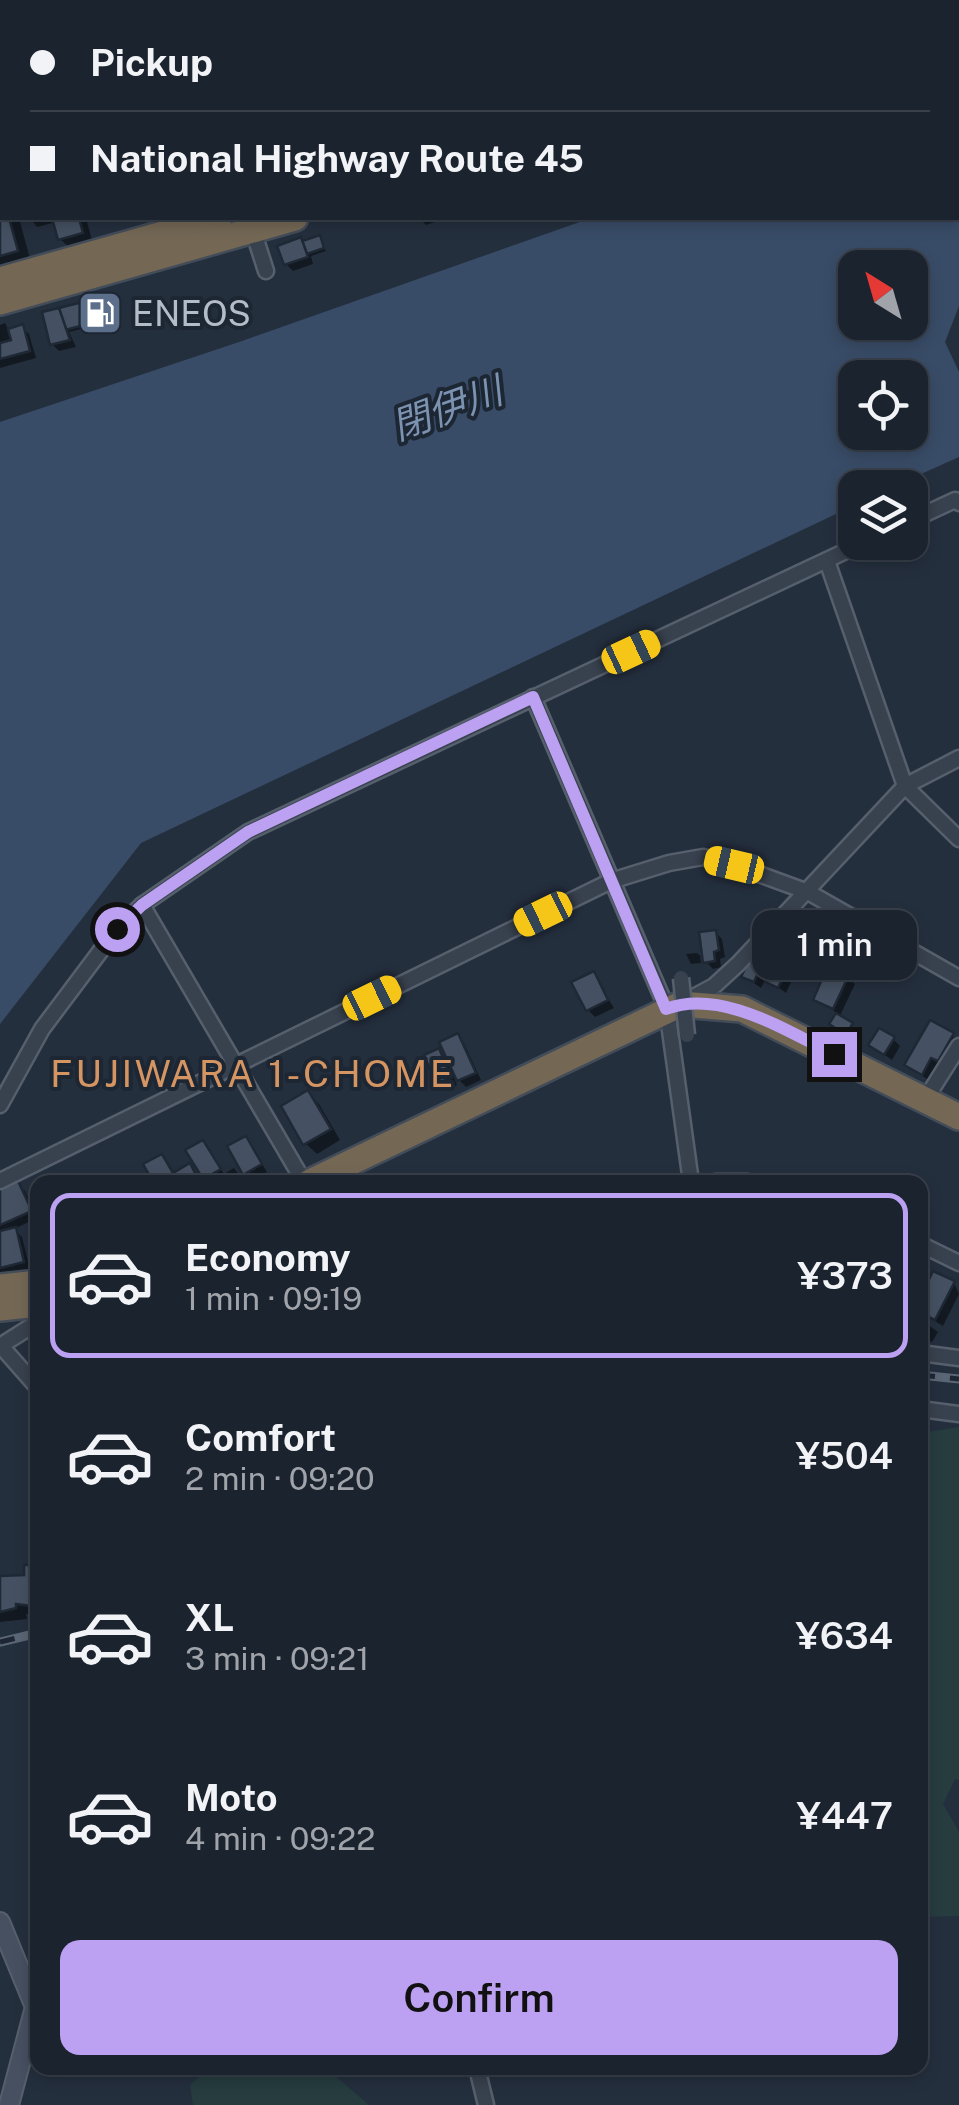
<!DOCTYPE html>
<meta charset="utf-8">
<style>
:root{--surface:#1b232e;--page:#282f3a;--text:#f1f3f6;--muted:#a0a4aa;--line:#39404a;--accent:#bca0f2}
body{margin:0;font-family:"Public Sans","Noto Sans JP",sans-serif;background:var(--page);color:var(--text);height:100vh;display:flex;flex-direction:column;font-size:38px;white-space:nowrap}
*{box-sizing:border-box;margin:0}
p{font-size:32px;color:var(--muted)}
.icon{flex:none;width:55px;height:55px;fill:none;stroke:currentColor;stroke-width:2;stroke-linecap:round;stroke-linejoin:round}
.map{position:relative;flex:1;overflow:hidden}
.panel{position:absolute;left:30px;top:1175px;width:898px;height:900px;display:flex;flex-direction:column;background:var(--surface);border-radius:20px;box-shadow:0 5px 15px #0003,0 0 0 2px var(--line)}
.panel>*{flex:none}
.hud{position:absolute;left:0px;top:0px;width:960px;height:220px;box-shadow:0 5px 15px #0003,0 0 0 2px var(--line);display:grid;align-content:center;height:220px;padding:0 30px;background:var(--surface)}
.needle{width:65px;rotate:323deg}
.controls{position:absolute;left:838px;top:250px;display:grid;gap:20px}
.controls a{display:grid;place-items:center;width:90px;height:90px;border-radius:20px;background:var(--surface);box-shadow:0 5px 15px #0003,0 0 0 2px var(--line);font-size:50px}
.end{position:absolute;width:45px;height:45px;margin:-22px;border:12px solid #bca0f2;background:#111;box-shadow:0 0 0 5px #111}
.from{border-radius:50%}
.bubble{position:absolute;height:70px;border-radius:20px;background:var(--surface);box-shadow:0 5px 15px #0003,0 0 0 2px var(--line);font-size:32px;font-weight:600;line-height:70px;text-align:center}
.car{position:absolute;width:30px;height:60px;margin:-30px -15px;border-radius:12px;box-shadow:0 0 8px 2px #0007;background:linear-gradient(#f5c518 24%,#345 0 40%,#f5c518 0 76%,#345 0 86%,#f5c518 0)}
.hud b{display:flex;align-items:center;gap:35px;height:95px;font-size:38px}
.hud b+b{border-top:2px solid var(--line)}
.hud i{width:25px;height:25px;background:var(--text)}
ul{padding:18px 0 0;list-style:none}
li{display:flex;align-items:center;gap:30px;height:165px;margin:0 20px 15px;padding:0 10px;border:5px solid transparent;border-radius:20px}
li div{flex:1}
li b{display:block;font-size:38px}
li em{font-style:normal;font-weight:600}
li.selected{border-color:var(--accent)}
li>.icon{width:90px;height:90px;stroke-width:1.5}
.primary-button{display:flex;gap:20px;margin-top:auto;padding:20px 30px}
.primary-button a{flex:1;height:115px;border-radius:20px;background:var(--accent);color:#111;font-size:40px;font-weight:600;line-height:115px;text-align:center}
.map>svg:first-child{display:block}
.green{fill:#263c3f}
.water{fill:#394c67;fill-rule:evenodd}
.shadow{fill:#0007}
.building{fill:#455162;stroke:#1f2835;stroke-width:2.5}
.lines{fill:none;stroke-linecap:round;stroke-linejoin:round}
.street-casing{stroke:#565f6c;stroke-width:19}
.secondary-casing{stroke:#565f6c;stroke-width:22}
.highway-casing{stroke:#434c59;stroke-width:30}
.street{stroke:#38414e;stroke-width:14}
.secondary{stroke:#465061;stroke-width:18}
.highway{stroke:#746855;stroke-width:25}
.rail-casing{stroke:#5a6575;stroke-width:9}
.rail{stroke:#1d2633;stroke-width:5;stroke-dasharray:15;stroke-linecap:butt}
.street-bridge-casing{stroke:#565f6c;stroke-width:19;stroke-linecap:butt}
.street-bridge{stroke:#38414e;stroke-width:14}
.route{stroke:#bca0f2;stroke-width:12}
.labels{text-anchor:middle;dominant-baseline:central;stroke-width:8;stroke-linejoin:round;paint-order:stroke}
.poi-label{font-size:35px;fill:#b4bcc9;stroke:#1d2633;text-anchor:start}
.water-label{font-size:38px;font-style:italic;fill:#7c92b1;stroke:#1d2633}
.neighbourhood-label{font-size:38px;letter-spacing:2.5px;fill:#d59563;stroke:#1d2633}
</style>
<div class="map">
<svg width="959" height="2105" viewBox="0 0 959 2105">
<rect width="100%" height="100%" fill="#242f3e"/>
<g class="green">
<polygon points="959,1427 959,1780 955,1779 943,1804 959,1832 959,1916 920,1917 920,1433"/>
<polygon points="209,2068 326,2068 369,2105 193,2105 190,2085"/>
</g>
<path class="water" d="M959 65V306L945 342 959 372V457L892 487 855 488V505L141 843 0 1024V422L242 341 591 218H958ZM855 268H910V322H855ZM855 378H910V432H855Z"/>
<g class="shadow">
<rect x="0" y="42" width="2" height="32"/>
<polygon points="0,179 2,218 19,218 32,266 0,275"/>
<polygon points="30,218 86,218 93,244 72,250 60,239 56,222 37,227"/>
<polygon points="419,218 433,218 435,222 426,225"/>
<polygon points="319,237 326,251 311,256 313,264 293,271 286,264 303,243"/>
<polygon points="109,298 117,320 69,332 76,347 59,351 52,344 45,314"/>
<polygon points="5,323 9,331 22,327 29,334 36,358 0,368 0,325"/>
<polygon points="715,932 722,939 725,957 720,959 721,967 713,969 700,956 701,963 691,964 686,954 697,953 706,961"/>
<polygon points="795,952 802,959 786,993 766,978 761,988 744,976 761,966 771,976"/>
<polygon points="593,974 614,1008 595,1017 588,1010"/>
<polygon points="848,977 855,984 839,1018 858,1032 854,1040 832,1024 838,1014 816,999"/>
<polygon points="952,1035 959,1042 934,1084 907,1065"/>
<polygon points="457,1036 464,1043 481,1080 466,1087 452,1073 457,1085 446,1090 438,1083 438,1051 451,1064"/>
<polygon points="893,1039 900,1046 892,1060 871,1045"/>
<polygon points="308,1093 319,1104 340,1140 317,1154 305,1143"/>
<polygon points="246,1139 267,1172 252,1180 245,1173"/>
<polygon points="203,1143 224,1174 234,1168 244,1182 233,1182 229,1175 209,1182 205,1178"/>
<polygon points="162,1157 175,1174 189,1166 201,1182 156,1182 146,1165"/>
<polygon points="18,1184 25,1191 37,1218 14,1229 22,1237 30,1269 0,1276 0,1192"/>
<polygon points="954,1283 959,1294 943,1326 920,1312 920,1303"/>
<polygon points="920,1319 938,1332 932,1342 920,1336"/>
<polygon points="38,1567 38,1615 26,1614 27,1619 0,1622 0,1578 27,1577"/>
</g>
<g class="building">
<polygon points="0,185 2,218 9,218 18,251 0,256"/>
<polygon points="52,218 79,218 83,233 58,240"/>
<polygon points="320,235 324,248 307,254 302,241"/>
<polygon points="301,237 308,257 284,265 277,246"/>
<polygon points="110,295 116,317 65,330 59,308"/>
<polygon points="59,308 70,340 50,345 42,312"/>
<polygon points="23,324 30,351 0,359 0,343 11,340 8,329"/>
<polygon points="716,930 719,950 714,952 715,961 703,963 699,932"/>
<polygon points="784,944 796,950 778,988 766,982"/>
<polygon points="750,958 762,964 754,982 741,977"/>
<polygon points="828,965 849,975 833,1009 813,1000"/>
<polygon points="594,971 608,1000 586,1011 571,982"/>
<polygon points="836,1013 853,1023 846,1035 829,1024"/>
<polygon points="930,1020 954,1033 938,1061 931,1058 922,1075 904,1065"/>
<polygon points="879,1028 895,1037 884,1055 868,1045"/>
<polygon points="458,1033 476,1073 457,1081 439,1042"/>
<polygon points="439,1048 451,1078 436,1084 424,1055"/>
<polygon points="308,1090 331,1129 303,1145 281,1106"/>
<polygon points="246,1136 262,1164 243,1175 227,1146"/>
<polygon points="203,1140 221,1169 203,1179 185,1150"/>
<polygon points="162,1154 173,1173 190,1163 197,1177 192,1179 194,1182 153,1182 143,1164"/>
<polygon points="18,1181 32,1211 0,1225 0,1189"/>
<polygon points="16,1227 24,1262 0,1268 0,1231"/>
<polygon points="933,1271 955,1281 935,1320 920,1313 920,1298"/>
<polygon points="24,1565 38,1565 38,1607 16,1604 16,1608 0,1612 0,1576 24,1575"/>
</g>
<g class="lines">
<defs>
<g id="street">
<polyline points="200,0 201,2"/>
<polyline points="369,0 369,2"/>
<polyline points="453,0 454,2"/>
<polyline points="787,2 787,0"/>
<polyline points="0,152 2,151"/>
<polyline points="249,218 266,271"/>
<polyline points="910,521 955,500 959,503"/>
<polyline points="827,561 905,786 959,839"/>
<polyline points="533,697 667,1009 691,1182"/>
<polyline points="142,905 304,1182"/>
<polyline points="686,1001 714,986 738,964 905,786 959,758"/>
<polyline points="925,1100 959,1046"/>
<polyline points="0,1105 42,1029 117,929 142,905 248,832 865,542"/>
<polyline points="0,1181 611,881 669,863 703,857 734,865 808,892 959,978"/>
<polyline points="715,1182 748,1182"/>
<polyline points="920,1244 959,1263"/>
<polyline points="0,1346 38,1322"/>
<polyline points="1,1346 38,1388"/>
<polyline points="920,1353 959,1358"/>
<polyline points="920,1409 959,1414"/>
<polyline points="477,2068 486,2105"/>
</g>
<g id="secondary">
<polyline points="925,2 927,0"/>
<polyline points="0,1922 35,2007 9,2105"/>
</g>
<g id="highway">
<polyline points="555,0 562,2"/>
<polyline points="0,280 219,218"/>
<polyline points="0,302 295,218"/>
<polyline points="310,1182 681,1004 742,1009 959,1117"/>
<polyline points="0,1287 38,1283"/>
<polyline points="0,1308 38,1304"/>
</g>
</defs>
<use href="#street" class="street-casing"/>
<use href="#secondary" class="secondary-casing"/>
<use href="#highway" class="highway-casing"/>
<use href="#street" class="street"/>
<use href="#secondary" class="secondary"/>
<use href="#highway" class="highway"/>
<defs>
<g id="rail">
<polyline points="920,1375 959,1379"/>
<polyline points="0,1642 38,1633"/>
</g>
</defs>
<use href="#rail" class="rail-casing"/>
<use href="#rail" class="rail"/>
<defs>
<polyline id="street-bridge" points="681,978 687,1035"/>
</defs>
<use href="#street-bridge" class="street-bridge-casing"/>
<use href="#street-bridge" class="street-bridge"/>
</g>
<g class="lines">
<path class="route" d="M117 929 142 905 248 832 533 697 666 1009C721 988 786 1031 834 1054"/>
</g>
<defs>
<symbol id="fuel-square" viewBox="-11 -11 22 22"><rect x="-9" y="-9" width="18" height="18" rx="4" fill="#5c6f8a" stroke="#1d2633"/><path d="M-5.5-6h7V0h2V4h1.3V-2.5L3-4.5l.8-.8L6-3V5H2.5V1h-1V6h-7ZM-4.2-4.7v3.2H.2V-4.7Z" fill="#fff"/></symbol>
</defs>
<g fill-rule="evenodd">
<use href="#fuel-square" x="75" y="288" width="50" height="50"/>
</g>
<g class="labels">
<g class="poi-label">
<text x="132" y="313">ENEOS</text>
</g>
<g class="water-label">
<text transform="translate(447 408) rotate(-20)">閉伊川</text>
</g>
<g class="neighbourhood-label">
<text x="253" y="1073">FUJIWARA 1-CHOME</text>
</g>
</g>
</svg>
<div class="controls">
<a><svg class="needle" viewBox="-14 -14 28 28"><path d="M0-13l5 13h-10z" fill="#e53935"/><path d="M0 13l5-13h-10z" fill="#a0a4aa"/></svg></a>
<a><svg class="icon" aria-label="locate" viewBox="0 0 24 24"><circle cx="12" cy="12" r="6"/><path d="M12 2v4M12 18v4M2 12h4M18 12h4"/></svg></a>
<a><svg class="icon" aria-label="layers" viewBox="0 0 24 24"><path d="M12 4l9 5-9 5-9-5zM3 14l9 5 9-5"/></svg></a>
</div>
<i class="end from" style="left:117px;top:929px"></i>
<i class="end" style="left:834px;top:1054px"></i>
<div class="bubble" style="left:752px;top:910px;width:165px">1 min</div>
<i class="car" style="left:631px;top:652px;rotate:65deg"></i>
<i class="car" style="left:734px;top:865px;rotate:283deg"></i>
<i class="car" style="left:543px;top:914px;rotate:244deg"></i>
<i class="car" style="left:372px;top:998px;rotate:64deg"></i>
<div class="hud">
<b><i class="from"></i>Pickup</b>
<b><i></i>National Highway Route 45</b>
</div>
<section class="panel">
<ul>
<li class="selected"><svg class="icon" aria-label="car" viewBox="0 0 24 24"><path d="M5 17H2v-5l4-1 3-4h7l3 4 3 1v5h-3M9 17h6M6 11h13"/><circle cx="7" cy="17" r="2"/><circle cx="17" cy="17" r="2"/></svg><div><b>Economy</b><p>1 min · 09:19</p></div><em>¥373</em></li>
<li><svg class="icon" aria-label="car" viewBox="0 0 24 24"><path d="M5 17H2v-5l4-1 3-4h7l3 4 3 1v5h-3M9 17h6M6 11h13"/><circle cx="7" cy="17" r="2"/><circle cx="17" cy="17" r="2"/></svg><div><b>Comfort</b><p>2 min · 09:20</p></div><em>¥504</em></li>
<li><svg class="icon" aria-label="car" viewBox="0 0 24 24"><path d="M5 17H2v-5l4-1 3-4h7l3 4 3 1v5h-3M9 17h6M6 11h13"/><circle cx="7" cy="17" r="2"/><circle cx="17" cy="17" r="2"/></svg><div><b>XL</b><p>3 min · 09:21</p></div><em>¥634</em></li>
<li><svg class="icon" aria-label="car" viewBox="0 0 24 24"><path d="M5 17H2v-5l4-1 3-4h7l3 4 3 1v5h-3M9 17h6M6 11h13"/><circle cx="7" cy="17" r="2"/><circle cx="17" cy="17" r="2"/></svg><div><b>Moto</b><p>4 min · 09:22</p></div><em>¥447</em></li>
</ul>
<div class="primary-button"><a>Confirm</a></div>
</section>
</div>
